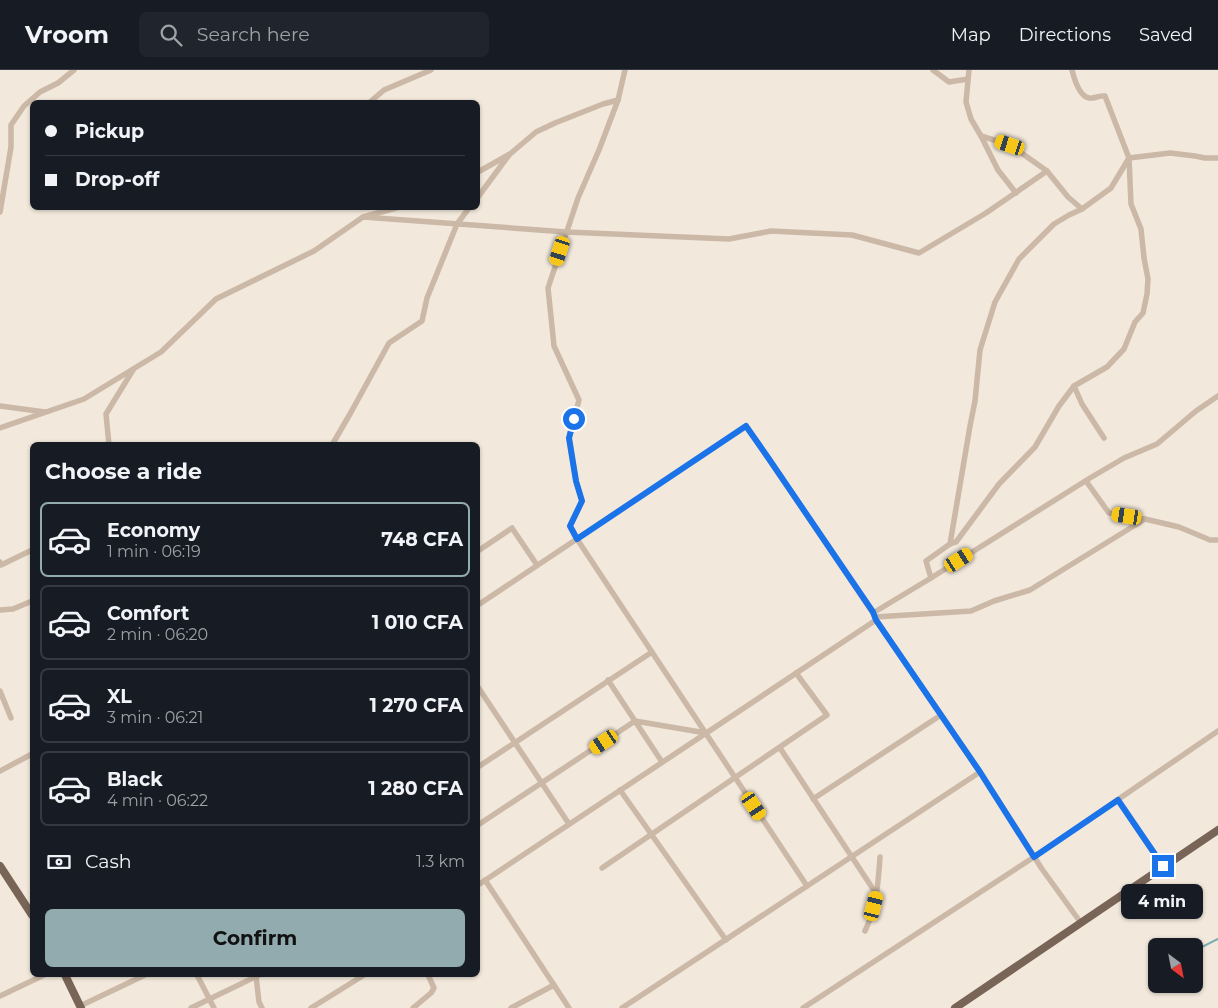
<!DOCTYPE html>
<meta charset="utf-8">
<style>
:root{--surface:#171b24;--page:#20242c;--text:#f1f3f6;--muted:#9ea1a6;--line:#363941;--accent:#91abaf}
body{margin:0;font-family:Montserrat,sans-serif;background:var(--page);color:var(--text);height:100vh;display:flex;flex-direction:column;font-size:19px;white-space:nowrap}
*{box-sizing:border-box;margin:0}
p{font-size:16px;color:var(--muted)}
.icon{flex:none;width:28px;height:28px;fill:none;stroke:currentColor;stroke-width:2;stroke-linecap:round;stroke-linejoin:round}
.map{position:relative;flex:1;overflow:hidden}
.side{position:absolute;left:30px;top:372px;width:450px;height:535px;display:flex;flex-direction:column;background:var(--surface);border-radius:8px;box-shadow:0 1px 4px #0004}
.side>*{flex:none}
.top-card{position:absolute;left:30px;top:30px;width:450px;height:110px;border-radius:8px;box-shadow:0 1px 4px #0004;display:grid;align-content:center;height:110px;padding:0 15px;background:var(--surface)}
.needle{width:32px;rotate:148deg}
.tools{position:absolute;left:1148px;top:868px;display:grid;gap:10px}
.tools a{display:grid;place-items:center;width:55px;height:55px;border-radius:8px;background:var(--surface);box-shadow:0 1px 4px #0004;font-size:25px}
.end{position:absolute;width:22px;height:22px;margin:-11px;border:6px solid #1a73e8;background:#fff;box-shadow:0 0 0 2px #fff}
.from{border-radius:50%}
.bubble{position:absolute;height:35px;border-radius:8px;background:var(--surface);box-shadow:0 1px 4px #0004;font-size:16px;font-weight:700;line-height:35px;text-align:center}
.car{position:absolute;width:15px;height:30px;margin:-15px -8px;border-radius:6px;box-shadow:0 0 4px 1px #0007;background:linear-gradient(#f5c518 24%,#345 0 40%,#f5c518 0 76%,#345 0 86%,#f5c518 0)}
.top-card b{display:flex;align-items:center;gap:18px;height:48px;font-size:19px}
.top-card b+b{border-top:1px solid var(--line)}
.top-card i{width:12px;height:12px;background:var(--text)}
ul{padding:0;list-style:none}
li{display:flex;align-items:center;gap:15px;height:75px;margin:0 10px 8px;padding:0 5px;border:2px solid var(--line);border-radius:8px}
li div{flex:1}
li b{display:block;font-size:19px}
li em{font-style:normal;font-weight:700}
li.current{border-color:var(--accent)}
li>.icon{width:45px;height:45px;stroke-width:1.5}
h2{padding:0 15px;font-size:22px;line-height:60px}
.pay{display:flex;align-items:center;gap:12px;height:55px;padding:0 15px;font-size:19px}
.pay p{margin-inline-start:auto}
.primary-button{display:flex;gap:10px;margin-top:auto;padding:10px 15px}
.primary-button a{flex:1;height:58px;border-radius:8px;background:var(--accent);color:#111;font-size:20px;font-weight:700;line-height:58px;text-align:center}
header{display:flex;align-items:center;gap:30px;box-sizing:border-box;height:70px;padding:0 25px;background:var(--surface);border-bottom:1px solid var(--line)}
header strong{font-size:24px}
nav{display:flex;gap:28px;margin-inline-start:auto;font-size:18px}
.search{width:350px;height:45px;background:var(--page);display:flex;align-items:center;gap:12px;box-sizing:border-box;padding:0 18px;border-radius:8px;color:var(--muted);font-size:19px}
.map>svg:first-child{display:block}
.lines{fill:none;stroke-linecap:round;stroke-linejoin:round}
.stream{stroke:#79acb0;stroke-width:2}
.minor{stroke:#cbb8a6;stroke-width:5.5}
.major{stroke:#796458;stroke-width:8}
.route{stroke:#1a73e8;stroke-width:6}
</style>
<header>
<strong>Vroom</strong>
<div class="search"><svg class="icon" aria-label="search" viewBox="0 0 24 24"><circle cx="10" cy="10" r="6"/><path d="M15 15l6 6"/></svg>Search here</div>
<nav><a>Map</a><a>Directions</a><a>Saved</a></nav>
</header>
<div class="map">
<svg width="1218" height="938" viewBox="0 0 1218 938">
<rect width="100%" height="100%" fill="#f2e8db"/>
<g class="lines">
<polyline class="stream" points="1194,881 1218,869"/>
<g class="minor">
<polyline points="625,0 618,30 599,80 578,128 548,218 554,276 579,330 569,368 576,411 582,431 570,456 577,469 807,816"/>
<polyline points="933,0 949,12 968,9"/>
<polyline points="969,0 966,32 971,49 981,66 1010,75 1047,101 1068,127 1082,139"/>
<polyline points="370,32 384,20 431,0"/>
<polyline points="981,66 998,100 1016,123"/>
<polyline points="478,102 510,84 536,62 555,53 603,34 618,30"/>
<polyline points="478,127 509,85"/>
<polyline points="0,142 11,77 11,55 24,36 40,22 58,13 74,0"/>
<polyline points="363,147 566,162 729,169 771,161 852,165 919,183 986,143 1047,101"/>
<polyline points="1074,316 1082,334 1104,368"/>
<polyline points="0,336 45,342"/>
<polyline points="0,358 84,329 161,282 216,229 314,181 363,147 396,138"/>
<polyline points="109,375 106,344 133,300"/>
<polyline points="332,375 350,344 389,273 422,251 427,228 457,154 469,138"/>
<polyline points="1086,411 1109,443 1144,449"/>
<path d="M950 474 970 356 975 331 980 280 995 232 1019 189 1054 154 1069 145 1082 139 1111 118 1129 88 1105 26C1100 25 1094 29 1089 28 1079 26 1074 8 1072 0"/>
<polyline points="478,481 512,458 537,495"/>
<polyline points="0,492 1,495 32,480"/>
<polyline points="931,508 926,491 950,474 956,472 999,414 1035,377 1059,336 1074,316 1107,297 1124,279 1135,252 1143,243 1147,224 1148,209 1144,188 1141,159 1131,134 1129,88 1170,83 1195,86 1205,88 1218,88"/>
<polyline points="478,535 746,356 769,389 873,543 876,550 980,702 1042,799 1081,853"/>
<polyline points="0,540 13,539 32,531"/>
<polyline points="873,543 931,508 1090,408 1124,388 1157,374 1196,341 1218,326"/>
<polyline points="875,547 971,541 994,531 1030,520 1145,449 1179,457 1210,470 1218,470"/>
<polyline points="608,610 662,692"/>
<polyline points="478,617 569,754"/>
<polyline points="0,621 11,648"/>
<polyline points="780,678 877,825"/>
<polyline points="478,697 652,582"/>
<polyline points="0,701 32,684"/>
<polyline points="620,720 726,870"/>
<polyline points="813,729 941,645"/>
<polyline points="1118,730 1163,797"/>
<polyline points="478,755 635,651 706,663"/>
<polyline points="602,798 827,645 796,603"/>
<polyline points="485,810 569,938"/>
<polyline points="478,815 876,550"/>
<path d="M865 861C877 835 878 815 880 787"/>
<polyline points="197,905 214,938"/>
<polyline points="256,906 259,932 262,938"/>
<polyline points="0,926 44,905"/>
<polyline points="80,936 145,905"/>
<polyline points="191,938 259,905"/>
<polyline points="311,938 364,905"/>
<polyline points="413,938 431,923 434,918 428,905"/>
<polyline points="511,938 554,915"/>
<polyline points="622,938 980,702"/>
<polyline points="803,938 1034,787 1218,661"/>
</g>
<g class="major">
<polyline points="0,796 32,845"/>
<polyline points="65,905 81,938"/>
<polyline points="955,938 1218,760"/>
</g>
</g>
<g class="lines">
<polyline class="route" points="574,349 569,368 576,411 582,431 570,456 577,469 746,356 769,389 873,542 876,550 980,702 1034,787 1118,730 1163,796"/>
</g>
</svg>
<div class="tools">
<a><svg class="needle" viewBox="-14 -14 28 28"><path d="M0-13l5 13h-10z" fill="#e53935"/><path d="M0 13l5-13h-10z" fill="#9ea1a6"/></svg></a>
</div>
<i class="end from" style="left:574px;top:349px"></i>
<i class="end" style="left:1163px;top:796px"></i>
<div class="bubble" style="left:1121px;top:814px;width:82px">4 min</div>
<i class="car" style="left:1010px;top:75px;rotate:288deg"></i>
<i class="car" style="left:560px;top:181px;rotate:198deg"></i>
<i class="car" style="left:1127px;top:446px;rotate:279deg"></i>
<i class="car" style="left:959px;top:490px;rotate:58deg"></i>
<i class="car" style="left:604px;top:672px;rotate:236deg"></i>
<i class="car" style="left:754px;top:736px;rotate:146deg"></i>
<i class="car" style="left:874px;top:836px;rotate:14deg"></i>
<div class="top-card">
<b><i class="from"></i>Pickup</b>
<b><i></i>Drop-off</b>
</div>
<section class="side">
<h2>Choose a ride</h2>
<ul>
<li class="current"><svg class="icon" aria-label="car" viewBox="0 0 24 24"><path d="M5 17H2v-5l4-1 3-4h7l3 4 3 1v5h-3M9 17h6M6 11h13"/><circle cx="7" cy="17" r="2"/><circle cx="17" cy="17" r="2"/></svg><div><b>Economy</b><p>1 min · 06:19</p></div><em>748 CFA</em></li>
<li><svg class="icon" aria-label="car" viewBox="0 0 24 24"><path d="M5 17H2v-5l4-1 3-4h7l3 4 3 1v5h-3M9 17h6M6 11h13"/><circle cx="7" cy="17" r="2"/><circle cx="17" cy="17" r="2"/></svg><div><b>Comfort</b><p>2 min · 06:20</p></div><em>1 010 CFA</em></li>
<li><svg class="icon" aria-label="car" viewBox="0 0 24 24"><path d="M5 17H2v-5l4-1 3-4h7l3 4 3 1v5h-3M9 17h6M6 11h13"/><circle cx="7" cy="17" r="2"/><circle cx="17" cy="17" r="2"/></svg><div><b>XL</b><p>3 min · 06:21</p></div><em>1 270 CFA</em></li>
<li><svg class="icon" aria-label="car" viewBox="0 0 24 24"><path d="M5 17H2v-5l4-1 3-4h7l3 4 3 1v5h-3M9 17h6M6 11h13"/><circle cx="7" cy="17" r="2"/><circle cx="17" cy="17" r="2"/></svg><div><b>Black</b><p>4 min · 06:22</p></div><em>1 280 CFA</em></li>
</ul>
<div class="pay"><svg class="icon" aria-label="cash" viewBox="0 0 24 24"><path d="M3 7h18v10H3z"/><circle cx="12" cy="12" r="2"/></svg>Cash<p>1.3 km</p></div>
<div class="primary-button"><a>Confirm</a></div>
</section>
</div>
